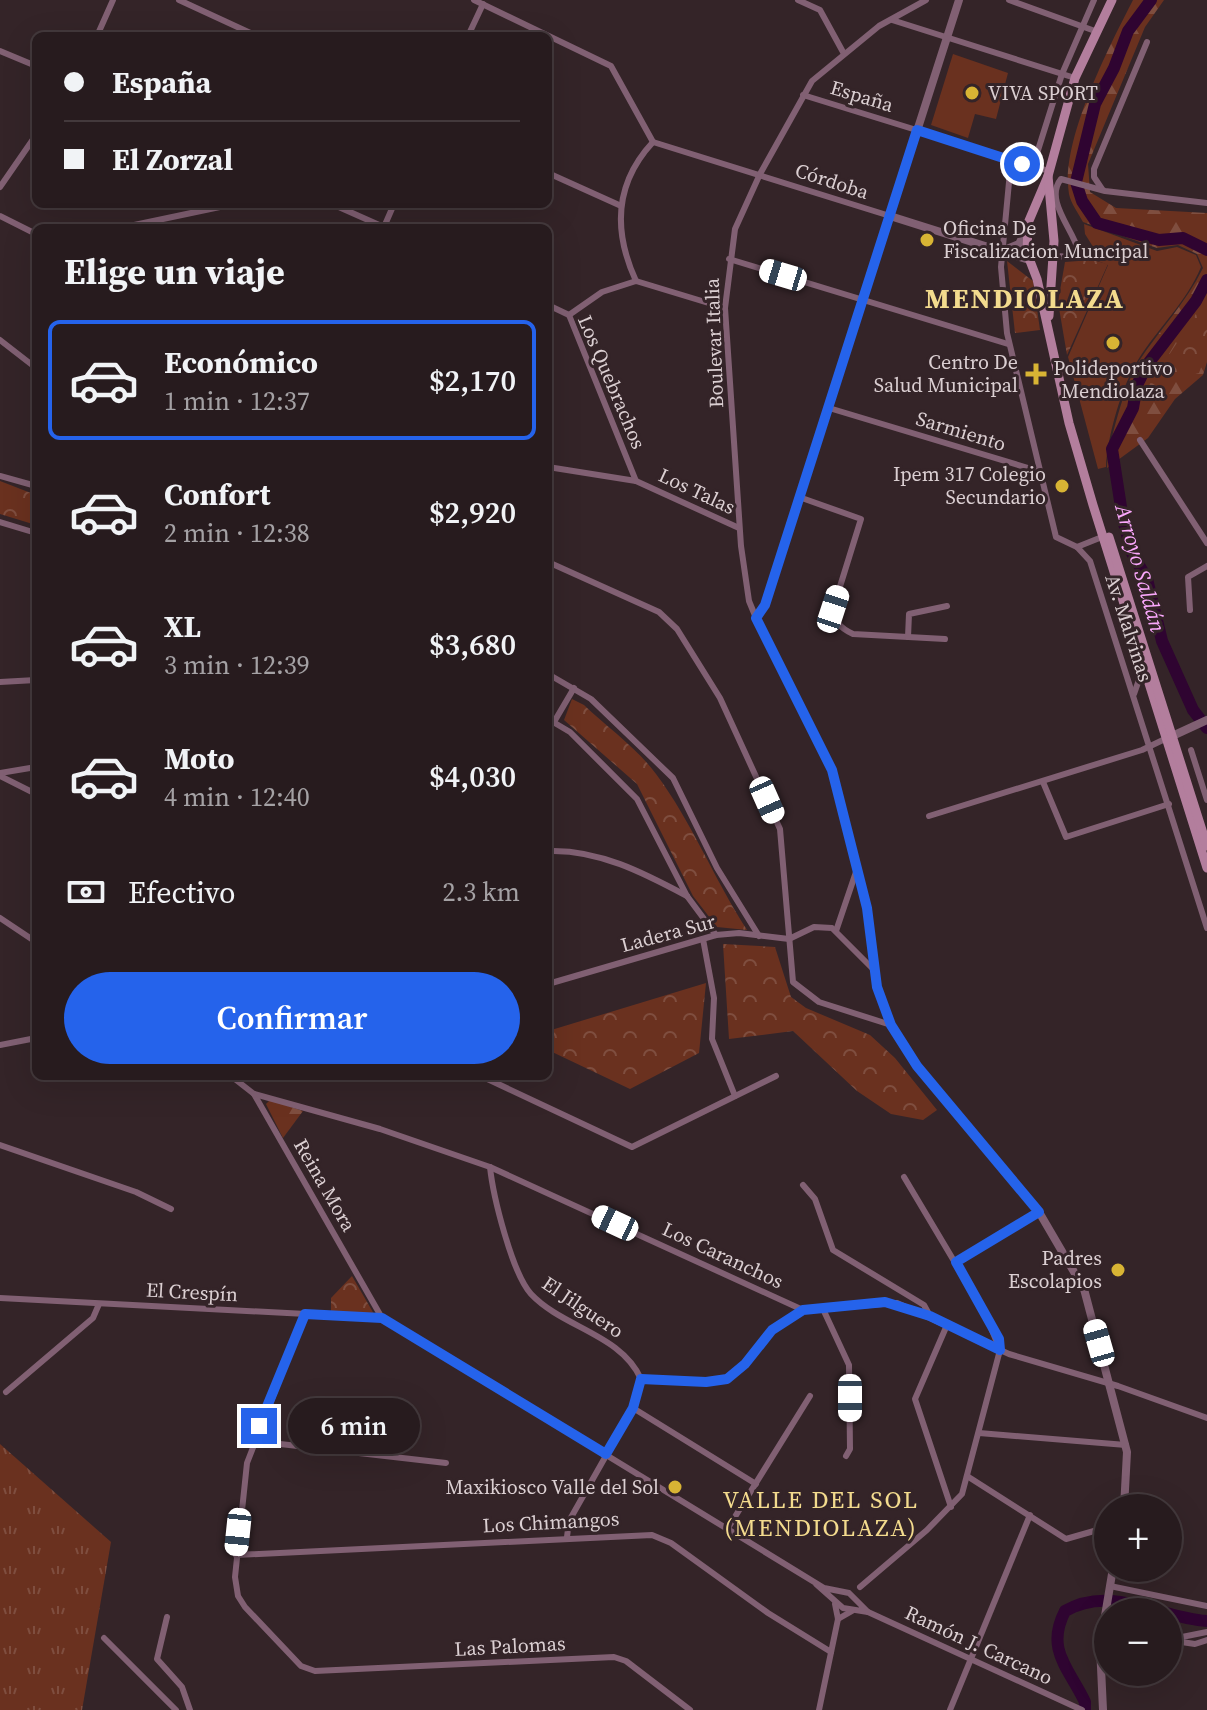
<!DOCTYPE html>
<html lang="es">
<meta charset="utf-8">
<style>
:root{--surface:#271b1e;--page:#33282b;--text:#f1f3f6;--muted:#a4a1a4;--line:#43393c;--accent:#2563eb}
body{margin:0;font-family:"Source Serif 4",serif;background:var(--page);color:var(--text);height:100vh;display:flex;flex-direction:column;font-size:30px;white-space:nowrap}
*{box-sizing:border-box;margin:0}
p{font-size:26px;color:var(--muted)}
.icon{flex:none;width:44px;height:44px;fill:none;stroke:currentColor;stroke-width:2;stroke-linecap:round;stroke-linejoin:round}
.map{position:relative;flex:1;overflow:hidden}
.drawer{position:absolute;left:32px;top:224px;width:520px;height:856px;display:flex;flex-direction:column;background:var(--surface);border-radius:12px;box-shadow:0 8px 32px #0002,0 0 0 2px var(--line)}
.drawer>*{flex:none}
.top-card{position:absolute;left:32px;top:32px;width:520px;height:176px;border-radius:12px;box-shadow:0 8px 32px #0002,0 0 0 2px var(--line);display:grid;align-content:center;height:176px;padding:0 32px;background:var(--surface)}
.tools{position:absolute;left:1094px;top:1494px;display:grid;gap:16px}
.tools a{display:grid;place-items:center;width:88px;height:88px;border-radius:50%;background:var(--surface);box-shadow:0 8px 32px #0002,0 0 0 2px var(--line);font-size:40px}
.end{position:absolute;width:36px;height:36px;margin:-18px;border:10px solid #2563eb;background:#fff;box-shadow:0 0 0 4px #fff}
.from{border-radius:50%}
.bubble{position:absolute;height:56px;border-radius:28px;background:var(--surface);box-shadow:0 8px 32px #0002,0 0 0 2px var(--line);font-size:26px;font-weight:600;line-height:56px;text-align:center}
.car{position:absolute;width:24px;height:48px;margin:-24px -12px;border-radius:10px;box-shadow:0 0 6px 2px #0007;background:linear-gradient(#fff 24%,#345 0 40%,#fff 0 76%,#345 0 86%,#fff 0)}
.top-card b{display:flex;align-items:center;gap:28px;height:76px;font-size:30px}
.top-card b+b{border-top:2px solid var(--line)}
.top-card i{width:20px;height:20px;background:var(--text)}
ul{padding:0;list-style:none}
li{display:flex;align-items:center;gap:24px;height:120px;margin:0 16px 12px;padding:0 16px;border:4px solid transparent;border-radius:12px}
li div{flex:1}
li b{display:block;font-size:30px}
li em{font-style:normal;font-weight:600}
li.active{border-color:var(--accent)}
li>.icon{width:72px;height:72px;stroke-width:1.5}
h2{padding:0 32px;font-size:36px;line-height:96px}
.pay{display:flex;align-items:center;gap:20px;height:88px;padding:0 32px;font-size:30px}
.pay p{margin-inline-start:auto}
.action{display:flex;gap:16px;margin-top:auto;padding:16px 32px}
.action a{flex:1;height:92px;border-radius:48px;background:var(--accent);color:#fff;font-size:32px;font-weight:600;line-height:92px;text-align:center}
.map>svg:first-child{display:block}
.grass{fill:url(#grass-tufts)}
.forest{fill:url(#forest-firs)}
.park{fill:url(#park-crowns)}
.pitch{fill:#6a311f}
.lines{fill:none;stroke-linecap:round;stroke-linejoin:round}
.river{stroke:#2f0431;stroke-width:12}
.minor{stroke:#816073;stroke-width:6}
.tertiary{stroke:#816073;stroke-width:8}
.secondary{stroke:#b37e9d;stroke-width:9}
.route{stroke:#2563eb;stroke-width:10}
.poi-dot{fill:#d8b434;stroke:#342428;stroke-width:3}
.labels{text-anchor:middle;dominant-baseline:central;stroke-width:6;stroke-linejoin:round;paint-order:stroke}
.poi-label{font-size:20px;fill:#dbcfd2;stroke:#342428;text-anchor:end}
.street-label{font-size:20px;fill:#dbcfd2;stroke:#342428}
.water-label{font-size:22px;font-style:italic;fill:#fba8fd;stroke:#342428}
.quarter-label{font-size:24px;letter-spacing:2px;fill:#f3db8e;stroke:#342428}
.district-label{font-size:28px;font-weight:bold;letter-spacing:2px;fill:#f3db8e;stroke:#342428}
</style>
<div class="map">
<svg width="1207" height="1710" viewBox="0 0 1207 1710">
<defs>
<pattern id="grass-tufts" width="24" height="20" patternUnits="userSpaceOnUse" patternTransform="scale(2)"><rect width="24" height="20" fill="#6a311f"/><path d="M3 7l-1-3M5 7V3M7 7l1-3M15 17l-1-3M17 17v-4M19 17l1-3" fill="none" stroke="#7f4e3f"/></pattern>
<pattern id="forest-firs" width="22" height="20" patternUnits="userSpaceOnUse" patternTransform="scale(2)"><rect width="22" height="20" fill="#6a311f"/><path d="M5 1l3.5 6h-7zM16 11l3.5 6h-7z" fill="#7f4e3f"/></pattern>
<pattern id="park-crowns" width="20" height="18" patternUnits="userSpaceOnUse" patternTransform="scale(2)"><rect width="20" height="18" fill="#6a311f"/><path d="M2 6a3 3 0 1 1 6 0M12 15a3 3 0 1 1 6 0" fill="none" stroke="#7f4e3f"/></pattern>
</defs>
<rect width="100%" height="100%" fill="#342428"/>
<polygon class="grass" points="0,1444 111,1542 82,1710 0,1710"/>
<g class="forest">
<path d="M1133 0H1164L1145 27 1088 164 1090 192 1116 208 1207 213V362L1203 375 1175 399 1148 438 1107 468C1108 444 1126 381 1139 361 1160 329 1186 303 1203 268L1197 254 1178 245 1157 248 1083 222C1079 214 1071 204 1069 194 1060 142 1109 47 1133 0Z"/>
<polygon points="270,1100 303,1111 283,1138 266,1104"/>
</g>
<g class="park">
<polygon points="1092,260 1108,264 1067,355 1058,302 1065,262"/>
<polygon points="1007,261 1033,281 1040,330 1015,333"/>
<polygon points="1207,297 1207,352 1199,373 1148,387"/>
<polygon points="0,481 36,495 36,525 0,514"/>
<path d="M572 699 584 705C607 727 637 748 656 774 692 822 714 879 747 930L717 927 693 896 637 784 564 720Z"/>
<polygon points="723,944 775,947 791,997 806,1008 870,1035 895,1058 937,1110 923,1120 891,1114 857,1091 793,1031 729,1039"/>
<polygon points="706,983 699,1053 630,1089 548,1050 548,1031"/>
<polygon points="352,1276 374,1314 331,1312 331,1298"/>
</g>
<g class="pitch">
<polygon points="953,54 1008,73 996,119 975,114 968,138 931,125"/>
<path d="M1084 224 1157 251 1177 247 1196 255 1201 267C1186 303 1158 328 1138 360 1122 385 1107 438 1106 467L1098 469 1068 357 1108 265 1093 259 1095 250 1085 234Z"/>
</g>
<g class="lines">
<g class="river">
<polyline points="1151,0 1128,31 1114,68 1095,104 1076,182 1082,201 1097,223 1159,240 1183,238 1207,250"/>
<polyline points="1207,280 1196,301 1147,365 1137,385 1133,408 1112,449 1123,520 1132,553 1147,579 1162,641 1193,710 1207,728"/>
<path d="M1085 1710V1702C1069 1668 1045 1650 1065 1611 1111 1584 1160 1618 1207 1621"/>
</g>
<g class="minor">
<polyline points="179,0 257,36"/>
<polyline points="474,0 611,66 653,142"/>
<polyline points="798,0 820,10 843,52"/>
<polyline points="1009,0 1095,31"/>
<polyline points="892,20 1075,78"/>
<polyline points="97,36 113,0"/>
<polyline points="468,36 483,4"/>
<polyline points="0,51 36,66"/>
<polyline points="803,95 1049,171"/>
<polyline points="653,142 890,216"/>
<polyline points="1011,161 1001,267 1007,333 1056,537 1077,547 1090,561 1207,928"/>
<polyline points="1033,166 1062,74 1094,0"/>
<polyline points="548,173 619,205"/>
<polyline points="0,187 36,135"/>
<polyline points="1102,189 1094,177 1094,169 1147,42"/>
<polyline points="332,204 386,228"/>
<polyline points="0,216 36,234"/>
<polyline points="384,227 394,204"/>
<polyline points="120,228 234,204"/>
<path d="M1053 256 1077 257 1078 250C1073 229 1044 200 1061 179L1105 191 1207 203"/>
<polyline points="729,259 1008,344"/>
<path d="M636 281C613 231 614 184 653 142"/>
<polyline points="548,305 569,315"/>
<polyline points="569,315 636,481"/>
<polyline points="569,315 602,292 636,281 725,308"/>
<polyline points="0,340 36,368"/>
<polyline points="829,408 1038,471"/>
<polyline points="1140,440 1207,543"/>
<polyline points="548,467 636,481 739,528"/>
<polyline points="0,476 36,486"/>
<path d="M799 497 861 519 833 609C833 622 842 629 853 634L945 639"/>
<polyline points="0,522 36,533"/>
<polyline points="1077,547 1102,537"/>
<polyline points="548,562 659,612 677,629 720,698 780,829 793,982 819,1002 891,1025"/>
<polyline points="1190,610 1188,577 1207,566"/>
<polyline points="756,618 749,601 741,546 725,308 735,229 760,174 812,81 879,26 926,0"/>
<polyline points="908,637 909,614 947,606"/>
<polyline points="548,674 591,699 673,778 717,868 759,936"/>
<polyline points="0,682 36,680"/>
<polyline points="1134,694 1141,674 1139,666"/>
<polyline points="548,719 570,732 637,799 687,896 716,935"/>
<polyline points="554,722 574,688"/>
<polyline points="1191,750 1207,800"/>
<polyline points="0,773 36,767"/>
<polyline points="0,776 36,794"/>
<polyline points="1043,782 1066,837 1169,804"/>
<polyline points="929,816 1142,750 1165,739"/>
<path d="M548 851C598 849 644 873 687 896"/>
<polyline points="0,918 36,942"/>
<polyline points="836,931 857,869"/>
<polyline points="703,939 714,998 712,1039 735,1096"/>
<polyline points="548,984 716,935 739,933 789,939 814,927 832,928 874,970"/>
<polyline points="0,1045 36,1038"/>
<polyline points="231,1076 254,1094 382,1318"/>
<polyline points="481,1076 632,1147 776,1076"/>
<polyline points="254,1094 380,1129 490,1167 803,1310 897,1303 1009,1354 1118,1386 1207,1418"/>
<polyline points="0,1145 136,1192 171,1209"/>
<path d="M490 1167C493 1196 512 1273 531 1294 563 1328 621 1334 641 1379"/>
<polyline points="803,1185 815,1199 833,1250 924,1305 930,1316"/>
<polyline points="956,1262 1039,1212"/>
<polyline points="0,1298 382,1318 824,1588 849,1593 868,1612 843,1608 816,1584"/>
<polyline points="823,1309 849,1365 850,1449 846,1456"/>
<polyline points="305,1314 247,1463 235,1577 238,1596 245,1607 301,1666 315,1671 614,1657 626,1661 690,1710"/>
<polyline points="947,1325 915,1399 951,1507"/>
<polyline points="641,1379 706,1382 727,1379 745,1364 772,1330 803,1310"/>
<polyline points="6,1392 93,1318 99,1304"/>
<polyline points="633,1408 756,1484"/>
<polyline points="979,1433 1126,1445"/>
<polyline points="254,1441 446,1463"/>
<polyline points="967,1476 1066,1539 1108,1527"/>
<polyline points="728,1528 810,1396"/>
<polyline points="567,1537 569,1521 633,1408 641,1379"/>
<polyline points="236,1555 652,1535 671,1543 768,1613 831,1652"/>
<polyline points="1110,1586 1207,1606"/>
<polyline points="860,1587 927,1530 962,1494 1000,1350 985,1313 904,1177"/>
<polyline points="868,1612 1082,1710"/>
<polyline points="167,1617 157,1659 182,1687 190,1710"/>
<polyline points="838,1619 852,1611"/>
<polyline points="104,1638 176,1710"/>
<polyline points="1172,1639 1207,1632"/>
<polyline points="1168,1640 1195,1644 1207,1640"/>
<polyline points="819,1710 838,1619 835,1604"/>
<polyline points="950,1710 1030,1515"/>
</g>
<g class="tertiary">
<polyline points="959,0 765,605 756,618 832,770 867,908 877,987 891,1025 917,1066 1039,1212 1084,1289 1127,1452 1124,1508"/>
<polyline points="890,216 1029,260"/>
<polyline points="1002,251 1019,244 1026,230"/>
<polyline points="1168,738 1207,720"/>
<polyline points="1103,1710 1100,1646 1113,1568"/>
</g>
<g class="secondary">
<polyline points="1048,176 1028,223 1027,253 1037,279 1069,423 1093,505 1207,868"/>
<polyline points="1049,316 1054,241 1048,176 1075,78 1112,0"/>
<polyline points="1109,537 1207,846"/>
</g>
</g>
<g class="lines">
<polyline class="route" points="259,1426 305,1314 382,1318 606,1454 633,1408 641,1379 706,1382 727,1379 745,1364 772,1330 803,1310 885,1302 930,1316 1000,1350 999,1339 956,1262 1039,1212 917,1066 891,1025 877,987 867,908 832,770 756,618 765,605 917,130 1022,164"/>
</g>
<g class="poi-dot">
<circle cx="972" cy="93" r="8"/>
<circle cx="927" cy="240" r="8"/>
<circle cx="1113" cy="343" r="8"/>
<path d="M1032 362h8v8h8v8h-8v8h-8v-8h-8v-8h8z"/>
<circle cx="1062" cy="486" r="8"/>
<circle cx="1118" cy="1270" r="8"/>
<circle cx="675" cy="1487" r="8"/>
</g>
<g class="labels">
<g class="poi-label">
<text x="988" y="93" text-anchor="start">VIVA SPORT</text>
<text x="943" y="228" text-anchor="start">Oficina De<tspan x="943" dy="23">Fiscalizacion Muncipal</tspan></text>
<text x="1018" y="362">Centro De<tspan x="1018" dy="23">Salud Municipal</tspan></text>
<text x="1113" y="368" text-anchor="middle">Polideportivo<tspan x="1113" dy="23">Mendiolaza</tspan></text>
<text x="1046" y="474">Ipem 317 Colegio<tspan x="1046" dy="23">Secundario</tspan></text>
<text x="1102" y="1258">Padres<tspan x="1102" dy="23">Escolapios</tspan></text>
<text x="659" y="1487">Maxikiosco Valle del Sol</text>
</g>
<g class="street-label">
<text transform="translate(862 96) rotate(17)">España</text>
<text transform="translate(832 181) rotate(18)">Córdoba</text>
<text transform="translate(714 343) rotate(-92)">Boulevar Italia</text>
<text transform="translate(612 382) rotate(67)">Los Quebrachos</text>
<text transform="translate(961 431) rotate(17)">Sarmiento</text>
<text transform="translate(697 491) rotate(25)">Los Talas</text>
<text transform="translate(1129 628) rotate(72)">Av. Malvinas</text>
<text transform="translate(668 933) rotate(-15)">Ladera Sur</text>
<text transform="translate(325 1185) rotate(60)">Reina Mora</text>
<text transform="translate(723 1255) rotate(25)">Los Caranchos</text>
<text transform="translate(192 1292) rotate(3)">El Crespín</text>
<text transform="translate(583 1307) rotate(34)">El Jilguero</text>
<text transform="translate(551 1522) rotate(-3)">Los Chimangos</text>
<text transform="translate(979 1645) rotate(25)">Ramón J. Carcano</text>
<text transform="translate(510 1646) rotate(-3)">Las Palomas</text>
</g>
<g class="water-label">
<text transform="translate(1141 568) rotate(74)">Arroyo Saldán</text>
</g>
<g class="quarter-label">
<text x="821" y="1499">VALLE DEL SOL<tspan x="821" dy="28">(MENDIOLAZA)</tspan></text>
</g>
<g class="district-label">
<text x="1025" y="298">MENDIOLAZA</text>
</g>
</g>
</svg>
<div class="tools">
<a>+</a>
<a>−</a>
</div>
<i class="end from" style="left:1022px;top:164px"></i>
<i class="end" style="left:259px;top:1426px"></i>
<div class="bubble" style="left:288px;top:1398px;width:132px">6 min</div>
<i class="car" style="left:783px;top:275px;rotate:287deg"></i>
<i class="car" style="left:833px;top:609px;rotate:18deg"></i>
<i class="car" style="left:767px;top:800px;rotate:156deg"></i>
<i class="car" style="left:615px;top:1223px;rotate:295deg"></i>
<i class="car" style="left:1099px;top:1343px;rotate:344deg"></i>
<i class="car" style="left:850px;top:1398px;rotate:180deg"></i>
<i class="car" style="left:238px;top:1532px;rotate:186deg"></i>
<div class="top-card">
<b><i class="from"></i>España</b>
<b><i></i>El Zorzal</b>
</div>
<section class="drawer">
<h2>Elige un viaje</h2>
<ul>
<li class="active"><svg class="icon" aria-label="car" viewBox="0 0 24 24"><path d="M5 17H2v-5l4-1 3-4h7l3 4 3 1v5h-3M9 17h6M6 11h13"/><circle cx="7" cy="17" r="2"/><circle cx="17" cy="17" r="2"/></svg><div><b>Económico</b><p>1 min · 12:37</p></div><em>$2,170</em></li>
<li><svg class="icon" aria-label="car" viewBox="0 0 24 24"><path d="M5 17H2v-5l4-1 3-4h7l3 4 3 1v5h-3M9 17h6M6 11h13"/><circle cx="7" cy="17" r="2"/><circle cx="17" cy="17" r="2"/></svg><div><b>Confort</b><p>2 min · 12:38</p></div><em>$2,920</em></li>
<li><svg class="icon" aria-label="car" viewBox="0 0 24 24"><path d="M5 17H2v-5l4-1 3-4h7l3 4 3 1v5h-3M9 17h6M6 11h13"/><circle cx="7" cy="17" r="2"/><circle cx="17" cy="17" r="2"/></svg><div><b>XL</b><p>3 min · 12:39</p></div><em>$3,680</em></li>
<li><svg class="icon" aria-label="car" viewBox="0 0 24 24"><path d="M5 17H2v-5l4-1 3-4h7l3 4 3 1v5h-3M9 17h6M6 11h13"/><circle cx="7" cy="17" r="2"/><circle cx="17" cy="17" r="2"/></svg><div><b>Moto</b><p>4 min · 12:40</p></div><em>$4,030</em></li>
</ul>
<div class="pay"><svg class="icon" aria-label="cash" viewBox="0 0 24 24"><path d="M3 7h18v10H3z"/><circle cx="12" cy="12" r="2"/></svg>Efectivo<p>2.3 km</p></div>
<div class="action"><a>Confirmar</a></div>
</section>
</div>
